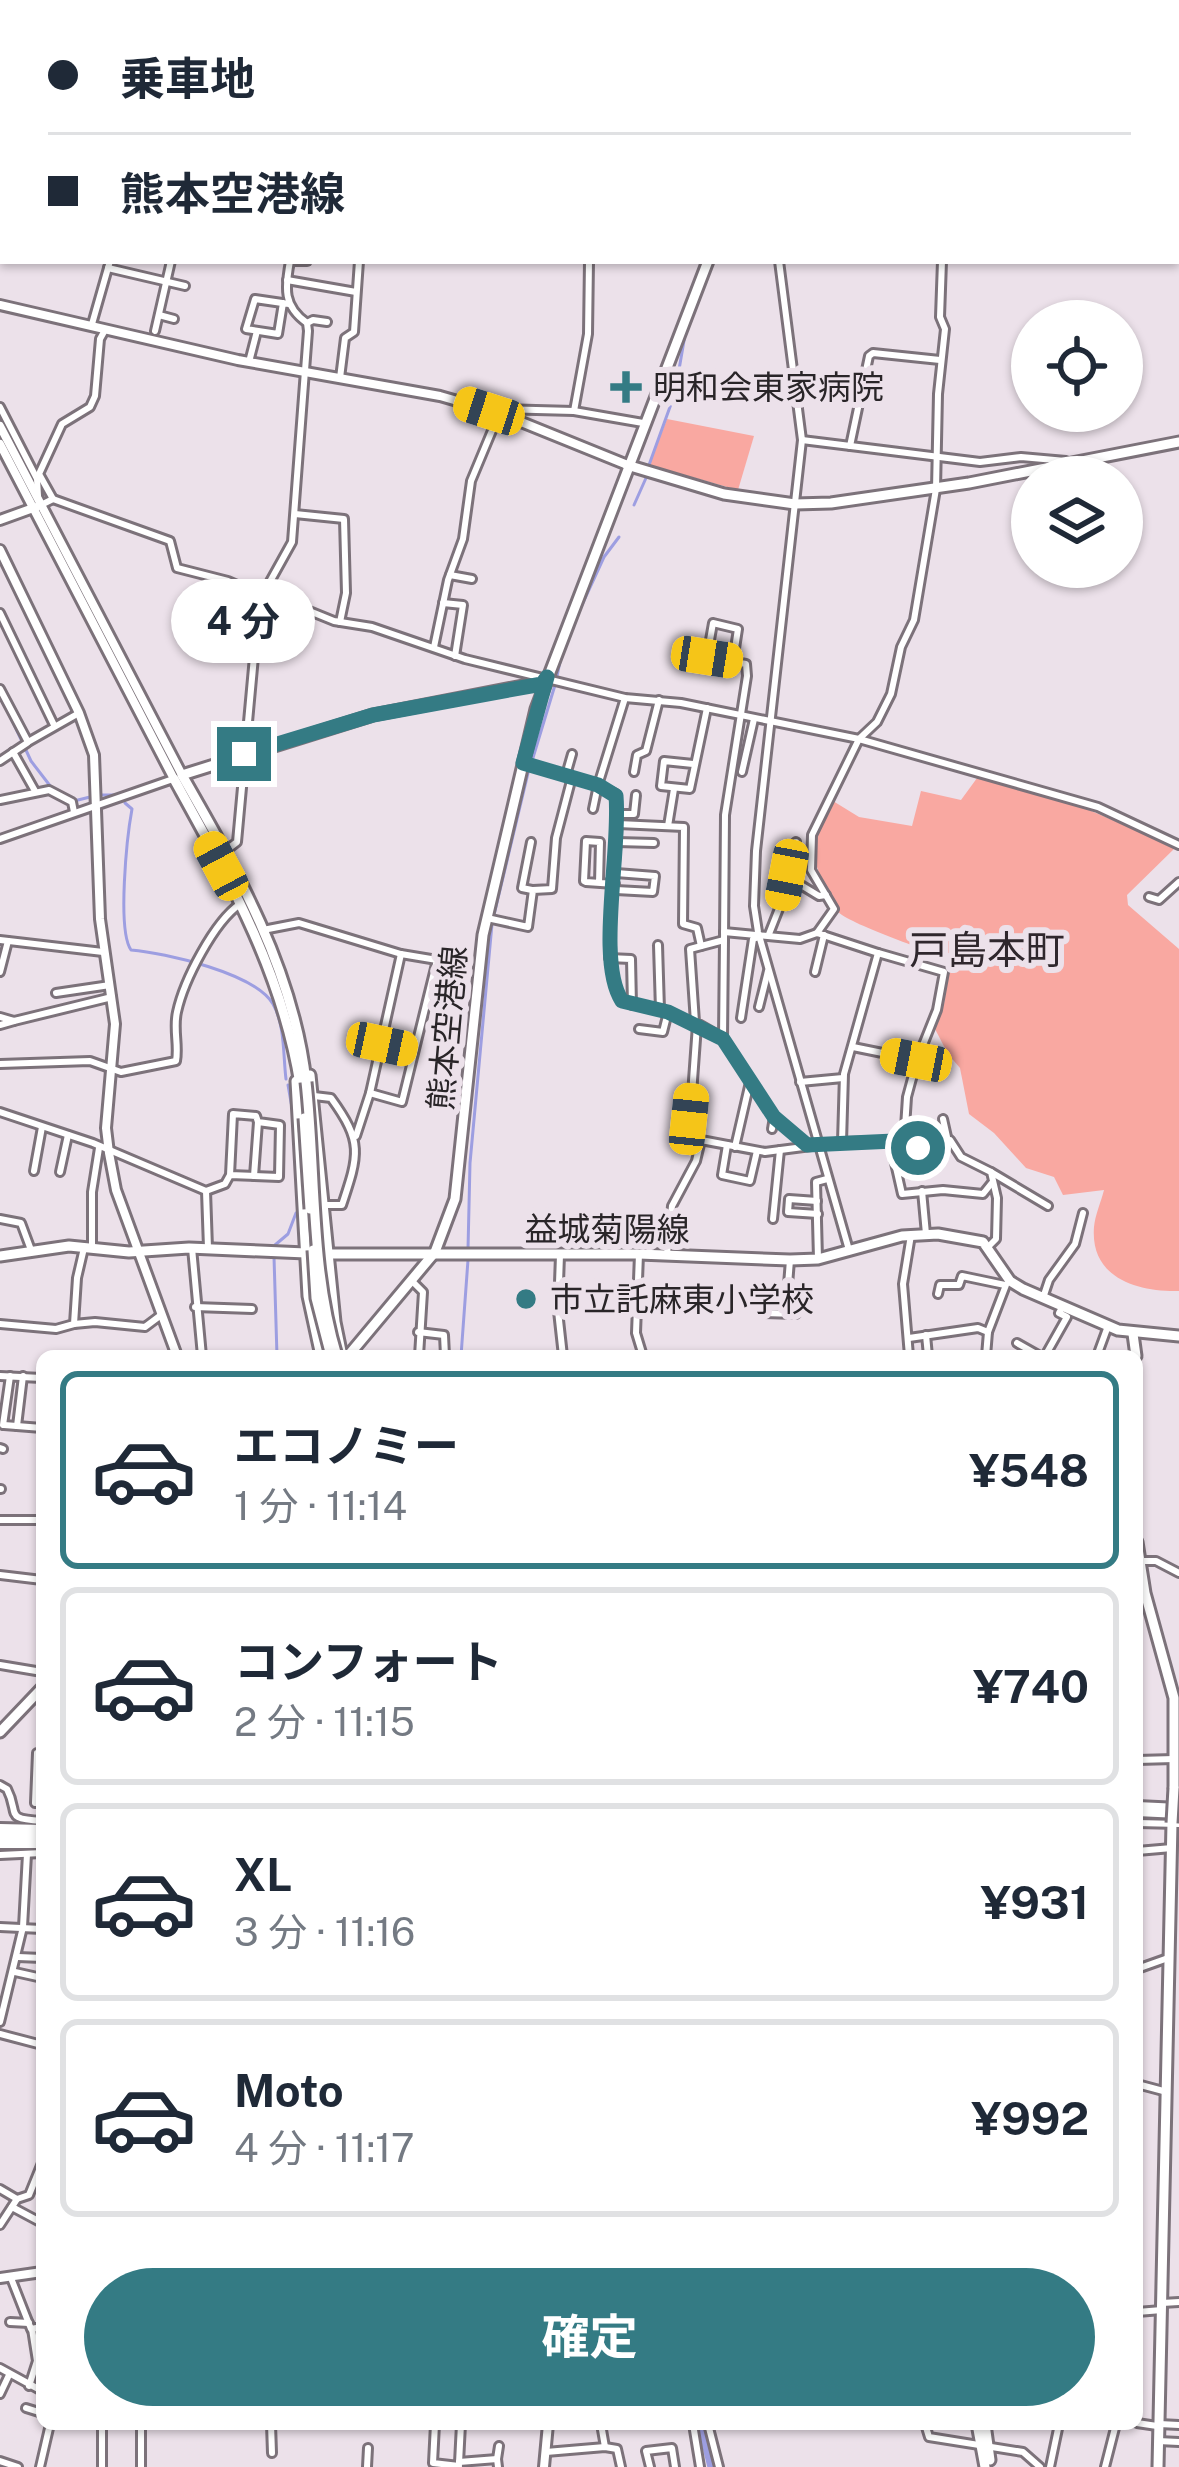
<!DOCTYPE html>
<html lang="ja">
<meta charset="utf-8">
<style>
:root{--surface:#fff;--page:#f6f6f7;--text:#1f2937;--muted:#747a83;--line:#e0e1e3;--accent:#347b84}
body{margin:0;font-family:"Public Sans","Noto Sans JP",sans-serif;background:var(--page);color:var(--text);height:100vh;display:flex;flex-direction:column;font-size:45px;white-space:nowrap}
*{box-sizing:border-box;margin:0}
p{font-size:39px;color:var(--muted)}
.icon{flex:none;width:66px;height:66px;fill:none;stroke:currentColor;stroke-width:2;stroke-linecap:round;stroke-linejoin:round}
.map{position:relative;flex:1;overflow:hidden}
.panel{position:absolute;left:36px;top:1350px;width:1107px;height:1080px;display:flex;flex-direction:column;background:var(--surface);border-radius:18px;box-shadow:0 3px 9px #0004}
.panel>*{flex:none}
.top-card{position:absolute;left:0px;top:0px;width:1179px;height:264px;box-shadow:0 3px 9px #0004;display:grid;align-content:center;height:264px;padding:0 48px;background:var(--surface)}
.fabs{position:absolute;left:1011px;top:300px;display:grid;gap:24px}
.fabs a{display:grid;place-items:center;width:132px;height:132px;border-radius:50%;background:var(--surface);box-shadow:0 3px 9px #0004;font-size:60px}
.end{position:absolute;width:54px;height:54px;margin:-27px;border:15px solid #347b84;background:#fff;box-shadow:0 0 0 6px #fff}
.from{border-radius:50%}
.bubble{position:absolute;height:84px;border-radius:42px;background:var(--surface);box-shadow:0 3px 9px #0004;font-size:39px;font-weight:700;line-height:84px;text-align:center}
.car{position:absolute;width:36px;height:72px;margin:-36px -18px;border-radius:15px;box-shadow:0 0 9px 3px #0007;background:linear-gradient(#f5c518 24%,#345 0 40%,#f5c518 0 76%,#345 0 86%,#f5c518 0)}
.top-card b{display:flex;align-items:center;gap:42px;height:114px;font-size:45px}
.top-card b+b{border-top:3px solid var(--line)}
.top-card i{width:30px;height:30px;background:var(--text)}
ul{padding:21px 0 0;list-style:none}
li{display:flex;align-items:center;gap:36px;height:198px;margin:0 24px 18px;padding:0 24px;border:6px solid var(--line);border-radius:18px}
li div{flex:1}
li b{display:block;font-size:45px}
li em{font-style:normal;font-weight:700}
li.on{border-color:var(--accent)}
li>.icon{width:108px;height:108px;stroke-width:1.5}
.cta{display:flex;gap:24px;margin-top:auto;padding:24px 48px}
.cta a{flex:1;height:138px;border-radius:72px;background:var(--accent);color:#fff;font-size:48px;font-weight:700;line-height:138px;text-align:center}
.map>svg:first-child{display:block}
.green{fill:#f9a8a1}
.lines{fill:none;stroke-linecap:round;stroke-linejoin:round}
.stream{stroke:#9d9ee1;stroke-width:3}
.river{stroke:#9d9ee1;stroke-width:9}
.minor-casing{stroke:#7c727a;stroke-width:12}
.tertiary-casing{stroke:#7c727a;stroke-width:14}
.secondary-casing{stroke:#7c727a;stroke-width:15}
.motorway-casing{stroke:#7c727a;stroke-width:20}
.minor{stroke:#fff;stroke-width:6}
.tertiary{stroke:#fff;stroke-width:8}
.secondary{stroke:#fff;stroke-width:9}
.motorway{stroke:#fff;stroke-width:14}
.secondary-bridge-casing{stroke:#7c727a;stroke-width:15;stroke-linecap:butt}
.secondary-bridge{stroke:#fff;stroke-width:9}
.route{stroke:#347b84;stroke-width:15}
.poi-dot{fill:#347b84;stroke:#ece1ea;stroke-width:4.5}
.labels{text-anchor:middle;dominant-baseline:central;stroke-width:12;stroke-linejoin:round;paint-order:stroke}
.poi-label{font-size:33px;fill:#292528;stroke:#ece1ea;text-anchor:start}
.street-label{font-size:33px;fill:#292528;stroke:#ece1ea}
.quarter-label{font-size:39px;fill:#2f272d;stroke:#ece1ea}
</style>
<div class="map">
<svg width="1179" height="2467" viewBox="0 0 1179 2467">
<rect width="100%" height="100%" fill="#ece1ea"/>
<g class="green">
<polygon points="667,419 754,436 738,490 649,465"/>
<path d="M980 774 1056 796 1176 847 1127 895 1128 905 1179 949V1291C1137 1292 1090 1278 1094 1227 1095 1215 1101 1202 1104 1190L1063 1195 1054 1177 1026 1168 994 1133 969 1114 960 1068 948 1054 935 1029 944 1004 949 959C927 950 849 924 837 911 832 905 829 894 825 886 807 849 811 836 833 801L859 817 912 826 921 791 961 800Z"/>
</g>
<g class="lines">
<g class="stream">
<polyline points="649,465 675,393 686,329"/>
<polyline points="634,505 646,478"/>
<polyline points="575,620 604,557 619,537"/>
<polyline points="557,676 561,657"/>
<polyline points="6,707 31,761 51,787"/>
<polyline points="532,761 555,685"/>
<polyline points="101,795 114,795"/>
<polyline points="74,801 94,796"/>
<path d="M125 803 132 809C127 836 117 930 131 950 165 953 255 973 273 1004 285 1025 283 1055 286 1079"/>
<polyline points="494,915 529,769"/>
<polyline points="288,1085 294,1119"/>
<polyline points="275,1245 288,1234 296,1213"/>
<polyline points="468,1249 470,1163 492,924"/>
<polyline points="274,1257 277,1356"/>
<polyline points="461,1356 468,1260"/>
</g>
<polyline class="river" points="701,2424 712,2467"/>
<defs>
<g id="minor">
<polyline points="711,0 720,3"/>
<polyline points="996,0 996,3"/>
<polyline points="1139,0 1140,3"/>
<polyline points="0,2 3,4"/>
<polyline points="412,3 413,0"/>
<polyline points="605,3 605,0"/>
<polyline points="1176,196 1179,197"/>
<polyline points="290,261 307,261"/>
<polyline points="779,261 802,440 756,851 754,906 758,932 849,1250"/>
<polyline points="108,268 185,286"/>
<polyline points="287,280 356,292"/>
<polyline points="283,303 278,334 246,329 255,299 289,304"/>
<polyline points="159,315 174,319"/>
<polyline points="307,323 313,320 327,322"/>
<polyline points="92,324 110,261"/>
<polyline points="155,331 171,261"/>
<polyline points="249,362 257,331"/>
<polyline points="340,378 345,338 354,332 359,261"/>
<polyline points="798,392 841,384 859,387"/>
<polyline points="0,407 37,479 38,496"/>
<polyline points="574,411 588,334 589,261"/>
<polyline points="802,440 980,462 1021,457 1066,461"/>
<polyline points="850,446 869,356 873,353 940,360"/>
<polyline points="53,499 170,541 177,568 228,581 262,596"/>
<polyline points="43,504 53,499 39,474 62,424 90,407 95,396 100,339 105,330"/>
<polyline points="295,514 344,519 346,593 340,622"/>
<polyline points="450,575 472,579"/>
<polyline points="265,593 334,621 372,627 465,659 625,698 681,703 859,739 1098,807 1179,845"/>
<polyline points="443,603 463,605 455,656"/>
<polyline points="0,613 54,725"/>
<polyline points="434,647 448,580 463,539 471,481 501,409 574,411 643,423"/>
<polyline points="0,689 28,742 79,713"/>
<path d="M625 698 598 785 616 794C625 853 592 955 622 1001L668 1012 697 1025 690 1122 701 1140 765 1152 842 1142 894 1141 922 1148 950 1140 961 1157 991 1172 997 1198 996 1239 988 1247"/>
<polyline points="13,752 35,791"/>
<polyline points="0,761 27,743"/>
<polyline points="523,763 598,785 593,809"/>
<polyline points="693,764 664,761 661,786 690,789 707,708"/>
<polyline points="634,772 637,755 646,751 659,700"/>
<polyline points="742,772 754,719"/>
<polyline points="566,775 572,754"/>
<polyline points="0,800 49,790 72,802 74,812"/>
<polyline points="618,814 634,814 636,795"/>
<polyline points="618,824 684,827 683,924 697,928 701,946"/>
<polyline points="668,826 674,789"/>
<polyline points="0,839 173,779"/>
<polyline points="531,842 522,888 532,890"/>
<polyline points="617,842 654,843"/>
<path d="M224 852 237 842 257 624 262 596 292 542 308 331 307 323C283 306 285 288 290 261"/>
<polyline points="786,876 819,896 826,895"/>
<polyline points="599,883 600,842 586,841 584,881 586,882 615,884"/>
<polyline points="616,890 653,892 655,876 616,873"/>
<polyline points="1149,897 1159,900 1179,882"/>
<polyline points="487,918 528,927 533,890 552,889 556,838 572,777"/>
<polyline points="263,930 299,923 401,954 437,960 402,1102 370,1093"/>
<polyline points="724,932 800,939 817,933 878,953 844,1074 842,1142"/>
<polyline points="817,933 834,909 811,870 812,835 859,739 877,722 891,694 901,647 914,620 936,489 938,394 945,329 940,317 942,261"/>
<polyline points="769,934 782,901 796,842"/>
<polyline points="0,940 103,952"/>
<polyline points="724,940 723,1038 773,1115 804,1143"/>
<polyline points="658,945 660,1010"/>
<polyline points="878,953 944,972 937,1010 917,1060"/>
<polyline points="609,958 631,959 632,1005"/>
<polyline points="0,972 8,941"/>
<polyline points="815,972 824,935"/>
<polyline points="56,993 110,985"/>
<polyline points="759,1007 768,971"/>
<polyline points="0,1017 14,1021 0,1025"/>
<polyline points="741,1018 753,939 759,937"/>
<polyline points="14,1021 112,997"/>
<polyline points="639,1029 663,1032 668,1012"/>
<polyline points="723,1038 695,1022 690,949 724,940 725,815 747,676 746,664 707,657 713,623 738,629 733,661"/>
<polyline points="382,1044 414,1051"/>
<polyline points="853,1047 917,1060 907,1097 904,1143"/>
<path d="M0 1064 90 1061 121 1072 176 1061C179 1045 173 1029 177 1012 184 980 214 922 240 904"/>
<polyline points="800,1082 843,1078"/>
<path d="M314 1096 331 1098C363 1142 359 1154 342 1205H323"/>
<polyline points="0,1112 93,1143 206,1191 225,1184 230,1175 233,1114 256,1116 258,1122 280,1125 279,1177 230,1175"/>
<polyline points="943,1119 947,1137"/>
<polyline points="772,1129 774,1117"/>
<polyline points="356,1136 370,1093 401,954"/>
<polyline points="890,1141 902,1194 943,1190 983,1194 991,1184"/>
<polyline points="727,1145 722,1175 750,1181 757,1151"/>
<polyline points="735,1147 750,1082"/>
<polyline points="34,1171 42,1127"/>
<polyline points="60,1172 68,1135"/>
<polyline points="991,1172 1048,1206"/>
<polyline points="254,1176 258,1122"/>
<polyline points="206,1191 208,1248"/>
<polyline points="922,1191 926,1234"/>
<polyline points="817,1201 789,1199 788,1212 818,1214"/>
<polyline points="0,1219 21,1223 31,1250"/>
<polyline points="773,1219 780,1150"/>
<polyline points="192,1248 202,1356"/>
<polyline points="92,1249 92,1192 99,1148"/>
<polyline points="639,1254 636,1333 643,1356"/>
<polyline points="667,1254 672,1206 696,1161 701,1140"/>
<polyline points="560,1255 558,1311 563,1356"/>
<polyline points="818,1259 816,1182 827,1179"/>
<polyline points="790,1260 788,1285 794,1292"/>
<polyline points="413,1282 423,1292 419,1356"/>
<polyline points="938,1294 940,1285 959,1285 962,1276 1005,1285"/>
<polyline points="795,1295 767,1296 764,1313 796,1314"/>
<polyline points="1043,1298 1049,1280 1075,1244 1083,1213"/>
<polyline points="195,1307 252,1309"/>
<polyline points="0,1324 56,1329 74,1324 77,1278 84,1248"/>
<polyline points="74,1324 95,1322 145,1327 161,1315"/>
<polyline points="418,1332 444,1335 445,1356"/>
<polyline points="926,1335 928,1356"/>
<polyline points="909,1338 978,1328 988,1332"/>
<polyline points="1017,1343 1040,1356"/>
<polyline points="909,1356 903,1284 911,1235"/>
<polyline points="986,1356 988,1332 1006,1285"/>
<polyline points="1045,1356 1067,1317 1059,1313 1063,1306"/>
<polyline points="1097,1356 1108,1326"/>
<polyline points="0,1376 42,1378"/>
<polyline points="3,1425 10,1376"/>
<polyline points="4,1425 42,1428"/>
<polyline points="17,1426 23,1376"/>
<polyline points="0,1448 3,1449"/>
<polyline points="0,1489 1,1489"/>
<polyline points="0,1520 42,1520"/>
<polyline points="1138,1561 1156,1561 1179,1573"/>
<polyline points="0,1575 42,1580"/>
<polyline points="0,1665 42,1672"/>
<polyline points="42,1753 37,1753 35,1803 42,1803"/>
<polyline points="1137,1760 1174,1759"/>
<path d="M0 1785 7 1789C20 1814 3 1819 42 1821"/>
<polyline points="1137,1823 1179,1824"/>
<polyline points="1137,1851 1172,1848"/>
<polyline points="0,1855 42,1853"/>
<polyline points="0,1927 42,1929"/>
<polyline points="18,1957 42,1958"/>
<polyline points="1137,1969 1168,1958"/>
<polyline points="15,1972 42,1978"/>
<polyline points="0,2022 23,1927 27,1854"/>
<polyline points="0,2034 42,2045"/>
<polyline points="1137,2084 1167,2092"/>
<polyline points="42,2145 42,2150"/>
<polyline points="0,2189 17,2199"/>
<polyline points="12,2207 42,2223"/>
<polyline points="0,2225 17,2199 29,2195 42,2163"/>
<polyline points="11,2278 31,2329 42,2327"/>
<polyline points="1162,2303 1179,2302"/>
<polyline points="1137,2312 1162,2310"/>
<polyline points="10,2322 29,2323"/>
<polyline points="0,2368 42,2391"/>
<polyline points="29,2386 37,2361 32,2329"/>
<polyline points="0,2394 9,2375"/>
<polyline points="26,2408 42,2413"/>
<polyline points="1137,2423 1157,2426"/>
<polyline points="102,2424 102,2467"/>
<polyline points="271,2424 272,2453"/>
<polyline points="435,2424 433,2463 459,2466"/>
<polyline points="601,2424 605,2447"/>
<polyline points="693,2424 700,2467"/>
<polyline points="708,2424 719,2467"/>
<polyline points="925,2424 929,2437 1023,2452 1040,2467"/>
<polyline points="1159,2424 1179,2425"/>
<polyline points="1158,2441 1179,2442"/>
<polyline points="546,2452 605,2447 617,2449 621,2467"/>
<polyline points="497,2459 499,2446"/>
<polyline points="0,2461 18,2467"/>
<polyline points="459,2462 497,2459 498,2467"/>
<polyline points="459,2463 461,2424"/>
<polyline points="40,2467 50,2424"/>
<polyline points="141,2467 141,2424"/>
<polyline points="367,2467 368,2448"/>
<polyline points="650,2467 646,2451 672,2448 675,2467"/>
<polyline points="1050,2467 1059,2424"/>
<polyline points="1105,2467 1116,2424"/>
</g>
<g id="tertiary">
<polyline points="0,305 238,360 440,396 499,413 625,464"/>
<polyline points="0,426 182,775"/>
<polyline points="0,444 174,779"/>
<polyline points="0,520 36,507"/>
<polyline points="0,550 79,713 94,755 100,919 115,1024 106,1128 109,1153 116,1190 177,1356"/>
<polyline points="0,2278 42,2272"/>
<polyline points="544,2467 548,2424"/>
</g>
<g id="secondary">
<polyline points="809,3 810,0"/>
<polyline points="627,465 724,494 795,504 831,503 969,483 1179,442"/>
<path d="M174 779C228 877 282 971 300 1084"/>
<polyline points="310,1075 335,1322 342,1356"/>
<polyline points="296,1081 308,1296 321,1356"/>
<path d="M306 1082C294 971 237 871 182 775L373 715 543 682"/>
<polyline points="0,1256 69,1246 129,1252 189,1248 329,1254 639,1254 790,1260 818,1259 902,1236 938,1234 983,1242 1010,1281 1023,1289 1118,1330 1179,1336"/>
<polyline points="1133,1334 1136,1356"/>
<polyline points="348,1356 435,1252 455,1199 483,935 536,709 708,261"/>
<polyline points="1137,1542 1145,1593 1174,1698 1174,1788"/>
<polyline points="0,1732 42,1688"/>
<polyline points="977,2424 985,2467"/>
<polyline points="985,2424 990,2460"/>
<polyline points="1158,2467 1172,1823"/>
</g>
<g id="motorway">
<polyline points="1137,1809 1179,1811"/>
<polyline points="0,1831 42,1832"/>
<polyline points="0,1841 42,1841"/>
</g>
</defs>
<use href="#minor" class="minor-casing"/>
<use href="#tertiary" class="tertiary-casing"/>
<use href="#secondary" class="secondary-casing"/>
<use href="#motorway" class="motorway-casing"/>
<use href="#minor" class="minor"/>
<use href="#tertiary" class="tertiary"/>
<use href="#secondary" class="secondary"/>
<use href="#motorway" class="motorway"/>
<defs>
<g id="secondary-bridge">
<path d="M306 1082C316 1172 310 1268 337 1356"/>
<polyline points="304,1118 310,1209"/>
<polyline points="313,1250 316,1298 331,1356"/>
<polyline points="1172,1823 1174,1788"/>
</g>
</defs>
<use href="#secondary-bridge" class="secondary-bridge-casing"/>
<use href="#secondary-bridge" class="secondary-bridge"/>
</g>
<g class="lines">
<path class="route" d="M244 754 373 715 542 684 547 677 523 763 598 785 616 796C621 850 596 962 622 1001L668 1012 723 1039 774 1117 807 1145 894 1141 918 1148"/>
</g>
<g class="poi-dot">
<path d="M620 369h12v12h12v12h-12v12h-12v-12h-12v-12h12z"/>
<circle cx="526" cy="1299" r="12"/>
</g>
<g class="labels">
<g class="poi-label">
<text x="653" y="387">明和会東家病院</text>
<text x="550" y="1299">市立託麻東小学校</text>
</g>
<g class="street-label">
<text transform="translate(447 1028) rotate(-85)">熊本空港線</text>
<text x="607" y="1229">益城菊陽線</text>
</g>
<g class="quarter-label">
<text x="987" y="950">戸島本町</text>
</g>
</g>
</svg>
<div class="fabs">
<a><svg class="icon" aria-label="locate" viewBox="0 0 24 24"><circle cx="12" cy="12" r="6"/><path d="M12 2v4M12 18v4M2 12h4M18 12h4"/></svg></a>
<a><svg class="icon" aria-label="layers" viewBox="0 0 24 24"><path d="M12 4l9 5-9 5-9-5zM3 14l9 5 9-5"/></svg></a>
</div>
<i class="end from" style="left:918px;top:1148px"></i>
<i class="end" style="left:244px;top:754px"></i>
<div class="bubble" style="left:171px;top:579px;width:144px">4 分</div>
<i class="car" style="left:489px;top:411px;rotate:288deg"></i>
<i class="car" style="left:707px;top:657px;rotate:99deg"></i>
<i class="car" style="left:221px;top:866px;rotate:332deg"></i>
<i class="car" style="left:787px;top:875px;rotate:191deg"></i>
<i class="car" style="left:382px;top:1044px;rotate:102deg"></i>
<i class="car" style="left:916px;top:1060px;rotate:281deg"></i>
<i class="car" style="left:689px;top:1119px;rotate:6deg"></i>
<div class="top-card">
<b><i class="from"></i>乗車地</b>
<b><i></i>熊本空港線</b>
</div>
<section class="panel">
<ul>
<li class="on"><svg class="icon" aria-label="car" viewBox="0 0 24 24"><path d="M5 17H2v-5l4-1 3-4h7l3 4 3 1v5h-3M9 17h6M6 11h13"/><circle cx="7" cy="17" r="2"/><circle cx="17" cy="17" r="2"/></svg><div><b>エコノミー</b><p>1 分 · 11:14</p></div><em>¥548</em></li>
<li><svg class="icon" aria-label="car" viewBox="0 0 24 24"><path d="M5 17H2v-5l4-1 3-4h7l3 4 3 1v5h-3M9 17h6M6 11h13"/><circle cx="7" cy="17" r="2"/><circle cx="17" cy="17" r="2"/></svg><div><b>コンフォート</b><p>2 分 · 11:15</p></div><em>¥740</em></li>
<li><svg class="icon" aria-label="car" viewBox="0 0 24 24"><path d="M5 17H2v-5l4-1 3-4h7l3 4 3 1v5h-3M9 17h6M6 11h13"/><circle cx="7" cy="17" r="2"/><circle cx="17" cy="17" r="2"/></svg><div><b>XL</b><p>3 分 · 11:16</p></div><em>¥931</em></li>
<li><svg class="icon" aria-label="car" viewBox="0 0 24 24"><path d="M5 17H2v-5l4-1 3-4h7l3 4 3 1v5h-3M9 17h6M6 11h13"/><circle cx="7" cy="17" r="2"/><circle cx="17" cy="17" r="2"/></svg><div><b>Moto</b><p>4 分 · 11:17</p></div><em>¥992</em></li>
</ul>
<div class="cta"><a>確定</a></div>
</section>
</div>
